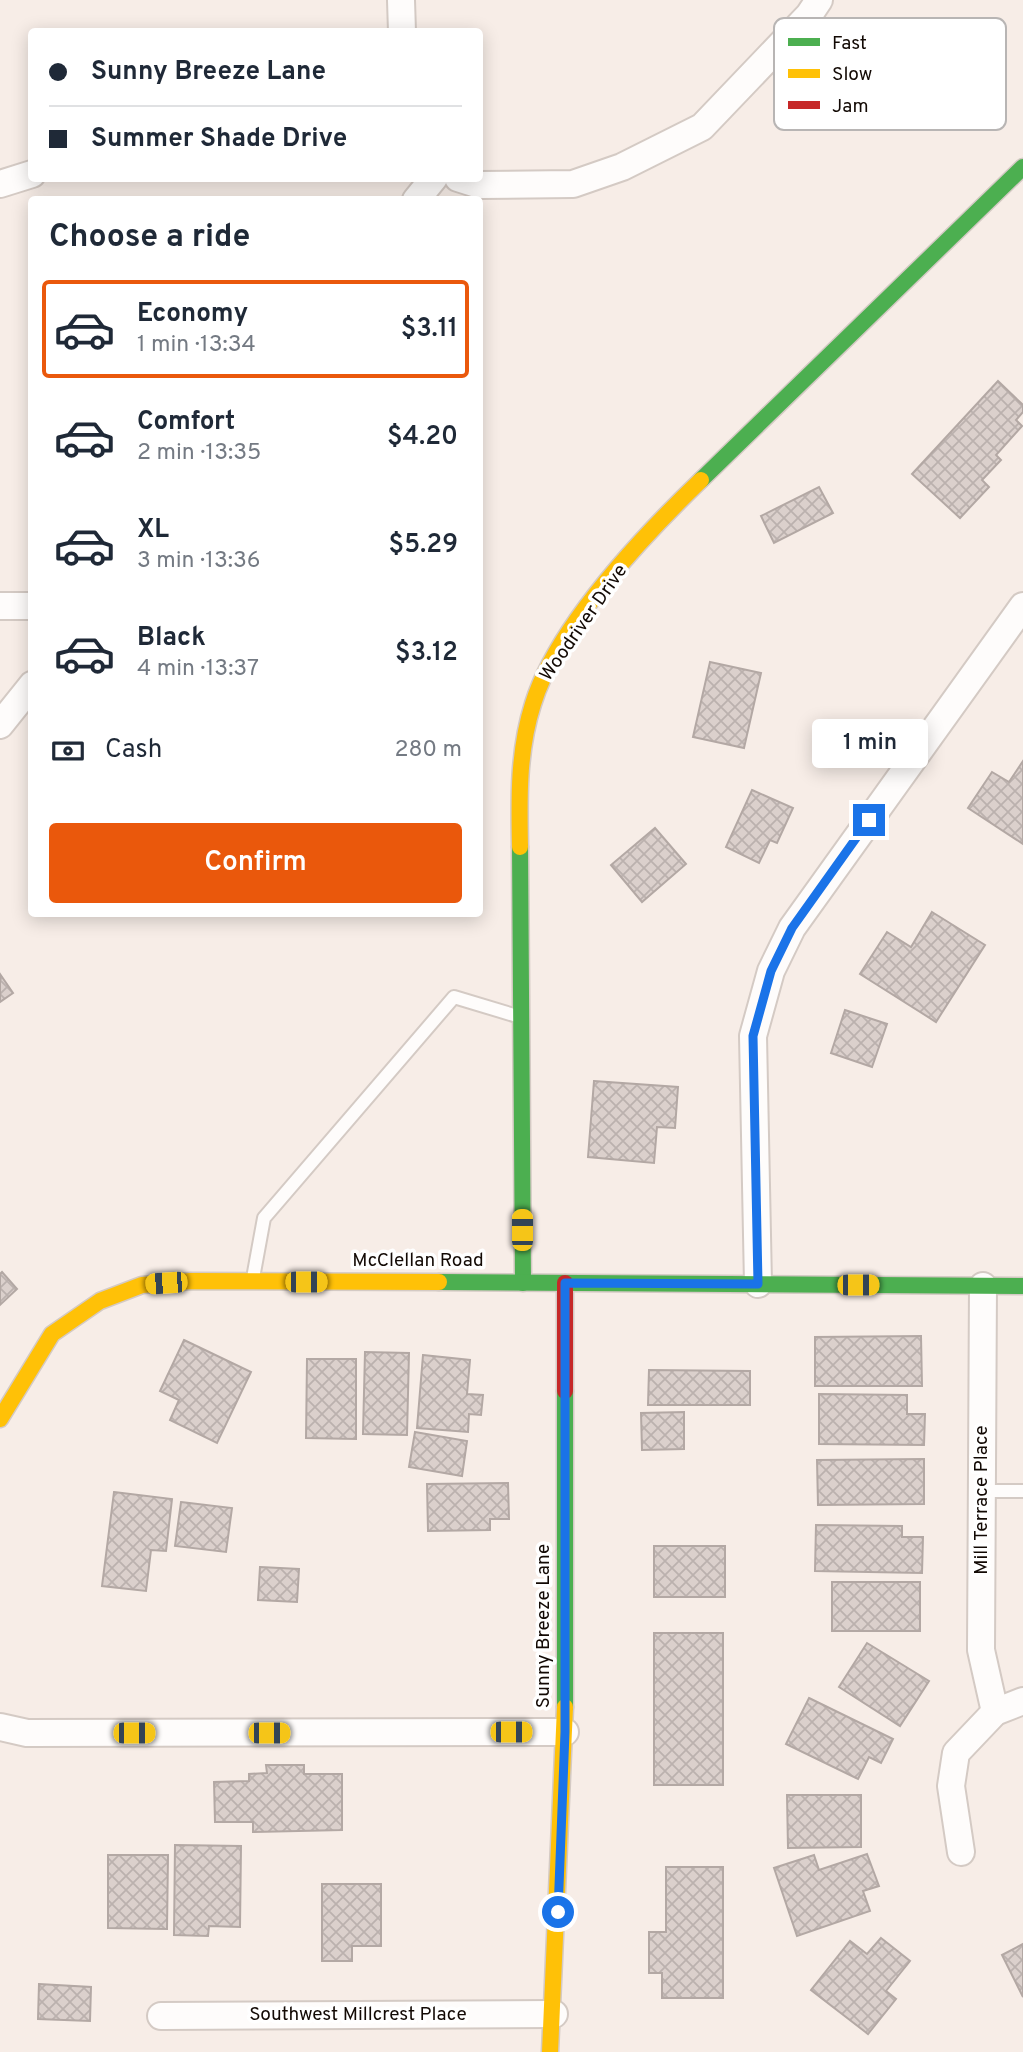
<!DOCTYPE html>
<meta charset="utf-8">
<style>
:root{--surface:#fff;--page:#f2f2f3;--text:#1f2937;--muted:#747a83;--line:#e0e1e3;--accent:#ea580c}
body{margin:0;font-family:Overpass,sans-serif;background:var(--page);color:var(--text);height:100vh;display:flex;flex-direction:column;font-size:26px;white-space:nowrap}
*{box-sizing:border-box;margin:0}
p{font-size:23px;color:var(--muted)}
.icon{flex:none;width:38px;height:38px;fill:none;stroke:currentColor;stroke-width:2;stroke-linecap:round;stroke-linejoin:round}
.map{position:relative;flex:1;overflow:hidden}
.side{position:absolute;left:28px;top:196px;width:455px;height:721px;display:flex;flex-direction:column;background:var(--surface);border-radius:7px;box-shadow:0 4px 18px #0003}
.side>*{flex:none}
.banner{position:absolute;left:28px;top:28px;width:455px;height:154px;border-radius:7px;box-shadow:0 4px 18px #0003;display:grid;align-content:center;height:154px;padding:0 21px;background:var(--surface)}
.end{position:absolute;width:32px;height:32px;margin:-16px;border:9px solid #1a73e8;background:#fff;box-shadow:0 0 0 4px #fff}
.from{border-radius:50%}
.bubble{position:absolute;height:49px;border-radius:7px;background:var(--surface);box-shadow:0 4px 18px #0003;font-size:23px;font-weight:600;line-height:49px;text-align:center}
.car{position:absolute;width:21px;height:42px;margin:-21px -10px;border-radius:9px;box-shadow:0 0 5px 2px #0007;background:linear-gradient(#f5c518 24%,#345 0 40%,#f5c518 0 76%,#345 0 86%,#f5c518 0)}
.banner b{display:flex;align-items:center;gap:24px;height:66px;font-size:26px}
.banner b+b{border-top:2px solid var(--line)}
.banner i{width:18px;height:18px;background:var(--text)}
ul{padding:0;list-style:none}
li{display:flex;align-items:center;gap:21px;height:98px;margin:0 14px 10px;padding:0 7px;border:4px solid transparent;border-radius:7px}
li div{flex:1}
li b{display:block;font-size:26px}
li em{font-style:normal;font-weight:600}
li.selected{border-color:var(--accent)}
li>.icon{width:63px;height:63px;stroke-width:1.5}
h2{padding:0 21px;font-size:32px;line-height:84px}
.pay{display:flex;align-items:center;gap:18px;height:77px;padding:0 21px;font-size:26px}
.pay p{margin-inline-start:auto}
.action{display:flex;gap:14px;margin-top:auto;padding:14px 21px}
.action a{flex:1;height:80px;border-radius:7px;background:var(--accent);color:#fff;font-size:28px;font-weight:600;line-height:80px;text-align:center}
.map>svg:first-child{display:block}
.building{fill:url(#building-cross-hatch);stroke:#b3a8a4;stroke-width:2}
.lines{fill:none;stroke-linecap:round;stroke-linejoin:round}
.lane-casing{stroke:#d4cac4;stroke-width:16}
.street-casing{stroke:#d4cac4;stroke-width:30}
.fast-casing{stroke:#d4cac4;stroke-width:19}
.slow-casing{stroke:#d4cac4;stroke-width:19}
.jam-casing{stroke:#d4cac4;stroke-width:19}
.lane{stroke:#fefcfb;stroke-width:12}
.street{stroke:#fefcfb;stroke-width:26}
.fast{stroke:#4caf50;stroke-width:16}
.slow{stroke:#ffc107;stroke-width:16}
.jam{stroke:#c62828;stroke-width:16}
.route{stroke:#1a73e8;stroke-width:9}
.labels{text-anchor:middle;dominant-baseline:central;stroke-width:7;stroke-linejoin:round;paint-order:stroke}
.street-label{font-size:19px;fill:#120904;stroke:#fff}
.key{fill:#fff;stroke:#b8b5b4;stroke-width:2}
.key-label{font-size:19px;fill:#120904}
</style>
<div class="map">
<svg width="1023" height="2052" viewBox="0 0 1023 2052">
<defs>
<pattern id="building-cross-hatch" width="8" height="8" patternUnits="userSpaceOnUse" patternTransform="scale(1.75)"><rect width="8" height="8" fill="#dbd0cc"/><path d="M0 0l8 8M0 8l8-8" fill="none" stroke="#bbb1ae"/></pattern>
</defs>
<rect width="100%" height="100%" fill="#f7ede7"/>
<g class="building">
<polygon points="998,381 1023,405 1023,412 1016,420 1022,426 996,455 1001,460 982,480 989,487 960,518 912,474"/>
<polygon points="819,487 833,513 774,543 761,516"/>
<polygon points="710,662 761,673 744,748 693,737"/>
<polygon points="1023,761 1023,844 968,808 992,772 1009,782"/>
<polygon points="752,790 793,808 777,843 770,840 759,863 726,847"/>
<polygon points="655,828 686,864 642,902 611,865"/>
<polygon points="932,912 985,945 936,1022 860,974 887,932 911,947"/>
<polygon points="0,974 13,993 0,1002"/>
<polygon points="845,1010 887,1024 872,1067 831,1053"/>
<polygon points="594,1081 678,1087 675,1128 657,1127 654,1163 588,1157"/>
<polygon points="2,1272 17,1289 0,1305 0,1274"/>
<polygon points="921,1336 922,1386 815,1386 815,1337"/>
<polygon points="184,1340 251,1372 217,1443 170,1420 179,1400 160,1391"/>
<polygon points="365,1352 409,1353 407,1435 363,1434"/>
<polygon points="423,1355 470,1360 467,1394 483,1395 481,1415 469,1414 468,1432 417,1428"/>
<polygon points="307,1359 356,1359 356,1439 306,1438"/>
<polygon points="649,1370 750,1371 750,1405 648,1405"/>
<polygon points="819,1394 907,1395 907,1414 925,1414 924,1445 819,1444"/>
<polygon points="684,1412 684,1449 642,1450 641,1413"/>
<polygon points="415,1432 467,1441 462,1476 409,1467"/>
<polygon points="924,1459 924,1504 818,1505 817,1460"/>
<polygon points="508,1483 509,1519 490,1519 490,1530 428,1531 427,1484"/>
<polygon points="114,1492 172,1499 166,1551 151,1550 146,1591 102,1586"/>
<polygon points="181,1502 232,1508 226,1552 175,1546"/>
<polygon points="816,1525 902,1526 902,1537 923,1537 922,1573 815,1571"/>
<rect x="654" y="1546" width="71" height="51"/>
<polygon points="260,1567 299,1569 297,1602 258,1600"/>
<rect x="832" y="1582" width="88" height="49"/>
<rect x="654" y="1633" width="69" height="152"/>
<polygon points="867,1643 929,1681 900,1726 839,1687"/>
<polygon points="809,1698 893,1739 881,1763 869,1757 858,1779 786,1744"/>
<polygon points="266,1765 304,1765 304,1774 342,1774 342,1830 253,1832 253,1822 215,1822 214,1782 249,1781 249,1774 267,1773"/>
<polygon points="787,1795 861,1795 861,1847 788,1848"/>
<polygon points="175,1845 241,1846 240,1927 209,1926 208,1936 174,1935"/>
<polygon points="867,1854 879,1886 863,1891 870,1911 797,1936 774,1868 814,1855 819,1870"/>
<polygon points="108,1855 168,1855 167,1929 108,1928"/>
<polygon points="666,1867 723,1867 723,1998 662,1998 662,1973 649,1973 649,1932 666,1932"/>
<polygon points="322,1884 381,1884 381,1946 352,1946 352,1961 322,1961"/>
<polygon points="881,1938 910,1961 886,1991 896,1999 868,2034 811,1990 850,1941 867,1954"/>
<polygon points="1023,1944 1023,1997 1002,1955"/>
<polygon points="39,1984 91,1987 90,2021 38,2019"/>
</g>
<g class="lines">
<defs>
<g id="lane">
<polyline points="253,1278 264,1218 454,997 517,1016"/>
<polyline points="983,1491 1023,1491"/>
</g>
<g id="street">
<polyline points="401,0 402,32"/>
<polyline points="458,178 480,185 573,184 622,167 702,127 809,15 819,0"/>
<polyline points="0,184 32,174"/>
<polyline points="416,200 434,178"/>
<polyline points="0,606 32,606"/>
<polyline points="0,725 32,685"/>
<polyline points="758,1284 753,1036 771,971 792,928 1023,606"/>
<polyline points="983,1286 981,1650 995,1712"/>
<polyline points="0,1727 27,1733 565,1732"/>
<polyline points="961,1852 951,1786 956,1753 995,1712 1023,1701"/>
<polyline points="161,2016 554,2014"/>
</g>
<g id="fast">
<polyline points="701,480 1023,167"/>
<polyline points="520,847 523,1283"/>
<polyline points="439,1282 1023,1286"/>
<polyline points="565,1391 565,1707"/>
</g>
<g id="slow">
<path d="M520 847C519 799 518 751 533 704 556 628 644 535 701 480"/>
<polyline points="0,1419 52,1334 100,1301 142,1285 191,1281 439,1282"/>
<polyline points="550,2052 565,1707"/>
</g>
<polyline id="jam" points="565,1283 565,1391"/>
</defs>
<use href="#lane" class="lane-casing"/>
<use href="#street" class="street-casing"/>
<use href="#fast" class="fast-casing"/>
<use href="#slow" class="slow-casing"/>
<use href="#jam" class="jam-casing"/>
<use href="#lane" class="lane"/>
<use href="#street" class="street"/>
<use href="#fast" class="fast"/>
<use href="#slow" class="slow"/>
<use href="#jam" class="jam"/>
</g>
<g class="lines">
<polyline class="route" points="558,1912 565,1732 565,1283 758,1284 753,1036 771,971 792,928 869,820"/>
</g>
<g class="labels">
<g class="street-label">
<text transform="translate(584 623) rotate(-55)">Woodriver Drive</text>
<text x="418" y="1261">McClellan Road</text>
<text transform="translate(982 1500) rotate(-90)">Mill Terrace Place</text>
<text transform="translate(544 1626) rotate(-90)">Sunny Breeze Lane</text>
<text x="358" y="2015">Southwest Millcrest Place</text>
</g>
</g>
<rect x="774" y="18" width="232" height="112" rx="10" class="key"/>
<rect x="788" y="38" width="32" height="8" fill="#4caf50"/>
<rect x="788" y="69" width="32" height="9" fill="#ffc107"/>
<rect x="788" y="101" width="32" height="8" fill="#c62828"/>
<g class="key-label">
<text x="832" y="49">Fast</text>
<text x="832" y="80">Slow</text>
<text x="832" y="112">Jam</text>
</g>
</svg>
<i class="end from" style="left:558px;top:1912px"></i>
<i class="end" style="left:869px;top:820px"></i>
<div class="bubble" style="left:812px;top:719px;width:116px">1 min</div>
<i class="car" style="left:522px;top:1230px;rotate:0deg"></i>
<i class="car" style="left:306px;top:1282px;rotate:90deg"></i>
<i class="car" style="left:166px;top:1283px;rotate:266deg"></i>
<i class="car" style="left:858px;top:1285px;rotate:90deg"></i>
<i class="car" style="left:511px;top:1732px;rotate:90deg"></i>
<i class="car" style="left:134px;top:1733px;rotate:90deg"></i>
<i class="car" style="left:269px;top:1733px;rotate:90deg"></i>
<div class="banner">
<b><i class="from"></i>Sunny Breeze Lane</b>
<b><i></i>Summer Shade Drive</b>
</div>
<section class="side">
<h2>Choose a ride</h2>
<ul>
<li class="selected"><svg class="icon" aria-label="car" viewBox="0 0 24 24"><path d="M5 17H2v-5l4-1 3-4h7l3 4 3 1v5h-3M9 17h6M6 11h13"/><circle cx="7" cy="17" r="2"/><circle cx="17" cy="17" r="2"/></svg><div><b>Economy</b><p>1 min · 13:34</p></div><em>$3.11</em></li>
<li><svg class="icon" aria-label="car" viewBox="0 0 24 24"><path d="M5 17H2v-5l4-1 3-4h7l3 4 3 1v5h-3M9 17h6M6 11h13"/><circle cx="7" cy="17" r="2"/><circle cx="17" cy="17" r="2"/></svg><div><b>Comfort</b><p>2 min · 13:35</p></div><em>$4.20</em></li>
<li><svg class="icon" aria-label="car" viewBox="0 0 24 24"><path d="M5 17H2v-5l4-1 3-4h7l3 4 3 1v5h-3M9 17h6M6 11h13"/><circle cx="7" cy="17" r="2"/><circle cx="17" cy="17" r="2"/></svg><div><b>XL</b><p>3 min · 13:36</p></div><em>$5.29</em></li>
<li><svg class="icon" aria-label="car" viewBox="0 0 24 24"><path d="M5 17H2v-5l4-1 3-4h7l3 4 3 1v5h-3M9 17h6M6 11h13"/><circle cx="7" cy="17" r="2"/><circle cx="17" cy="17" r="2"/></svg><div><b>Black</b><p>4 min · 13:37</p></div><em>$3.12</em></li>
</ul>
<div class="pay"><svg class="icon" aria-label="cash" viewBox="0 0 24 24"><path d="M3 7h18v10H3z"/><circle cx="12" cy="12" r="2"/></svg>Cash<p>280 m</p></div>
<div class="action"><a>Confirm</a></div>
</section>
</div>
